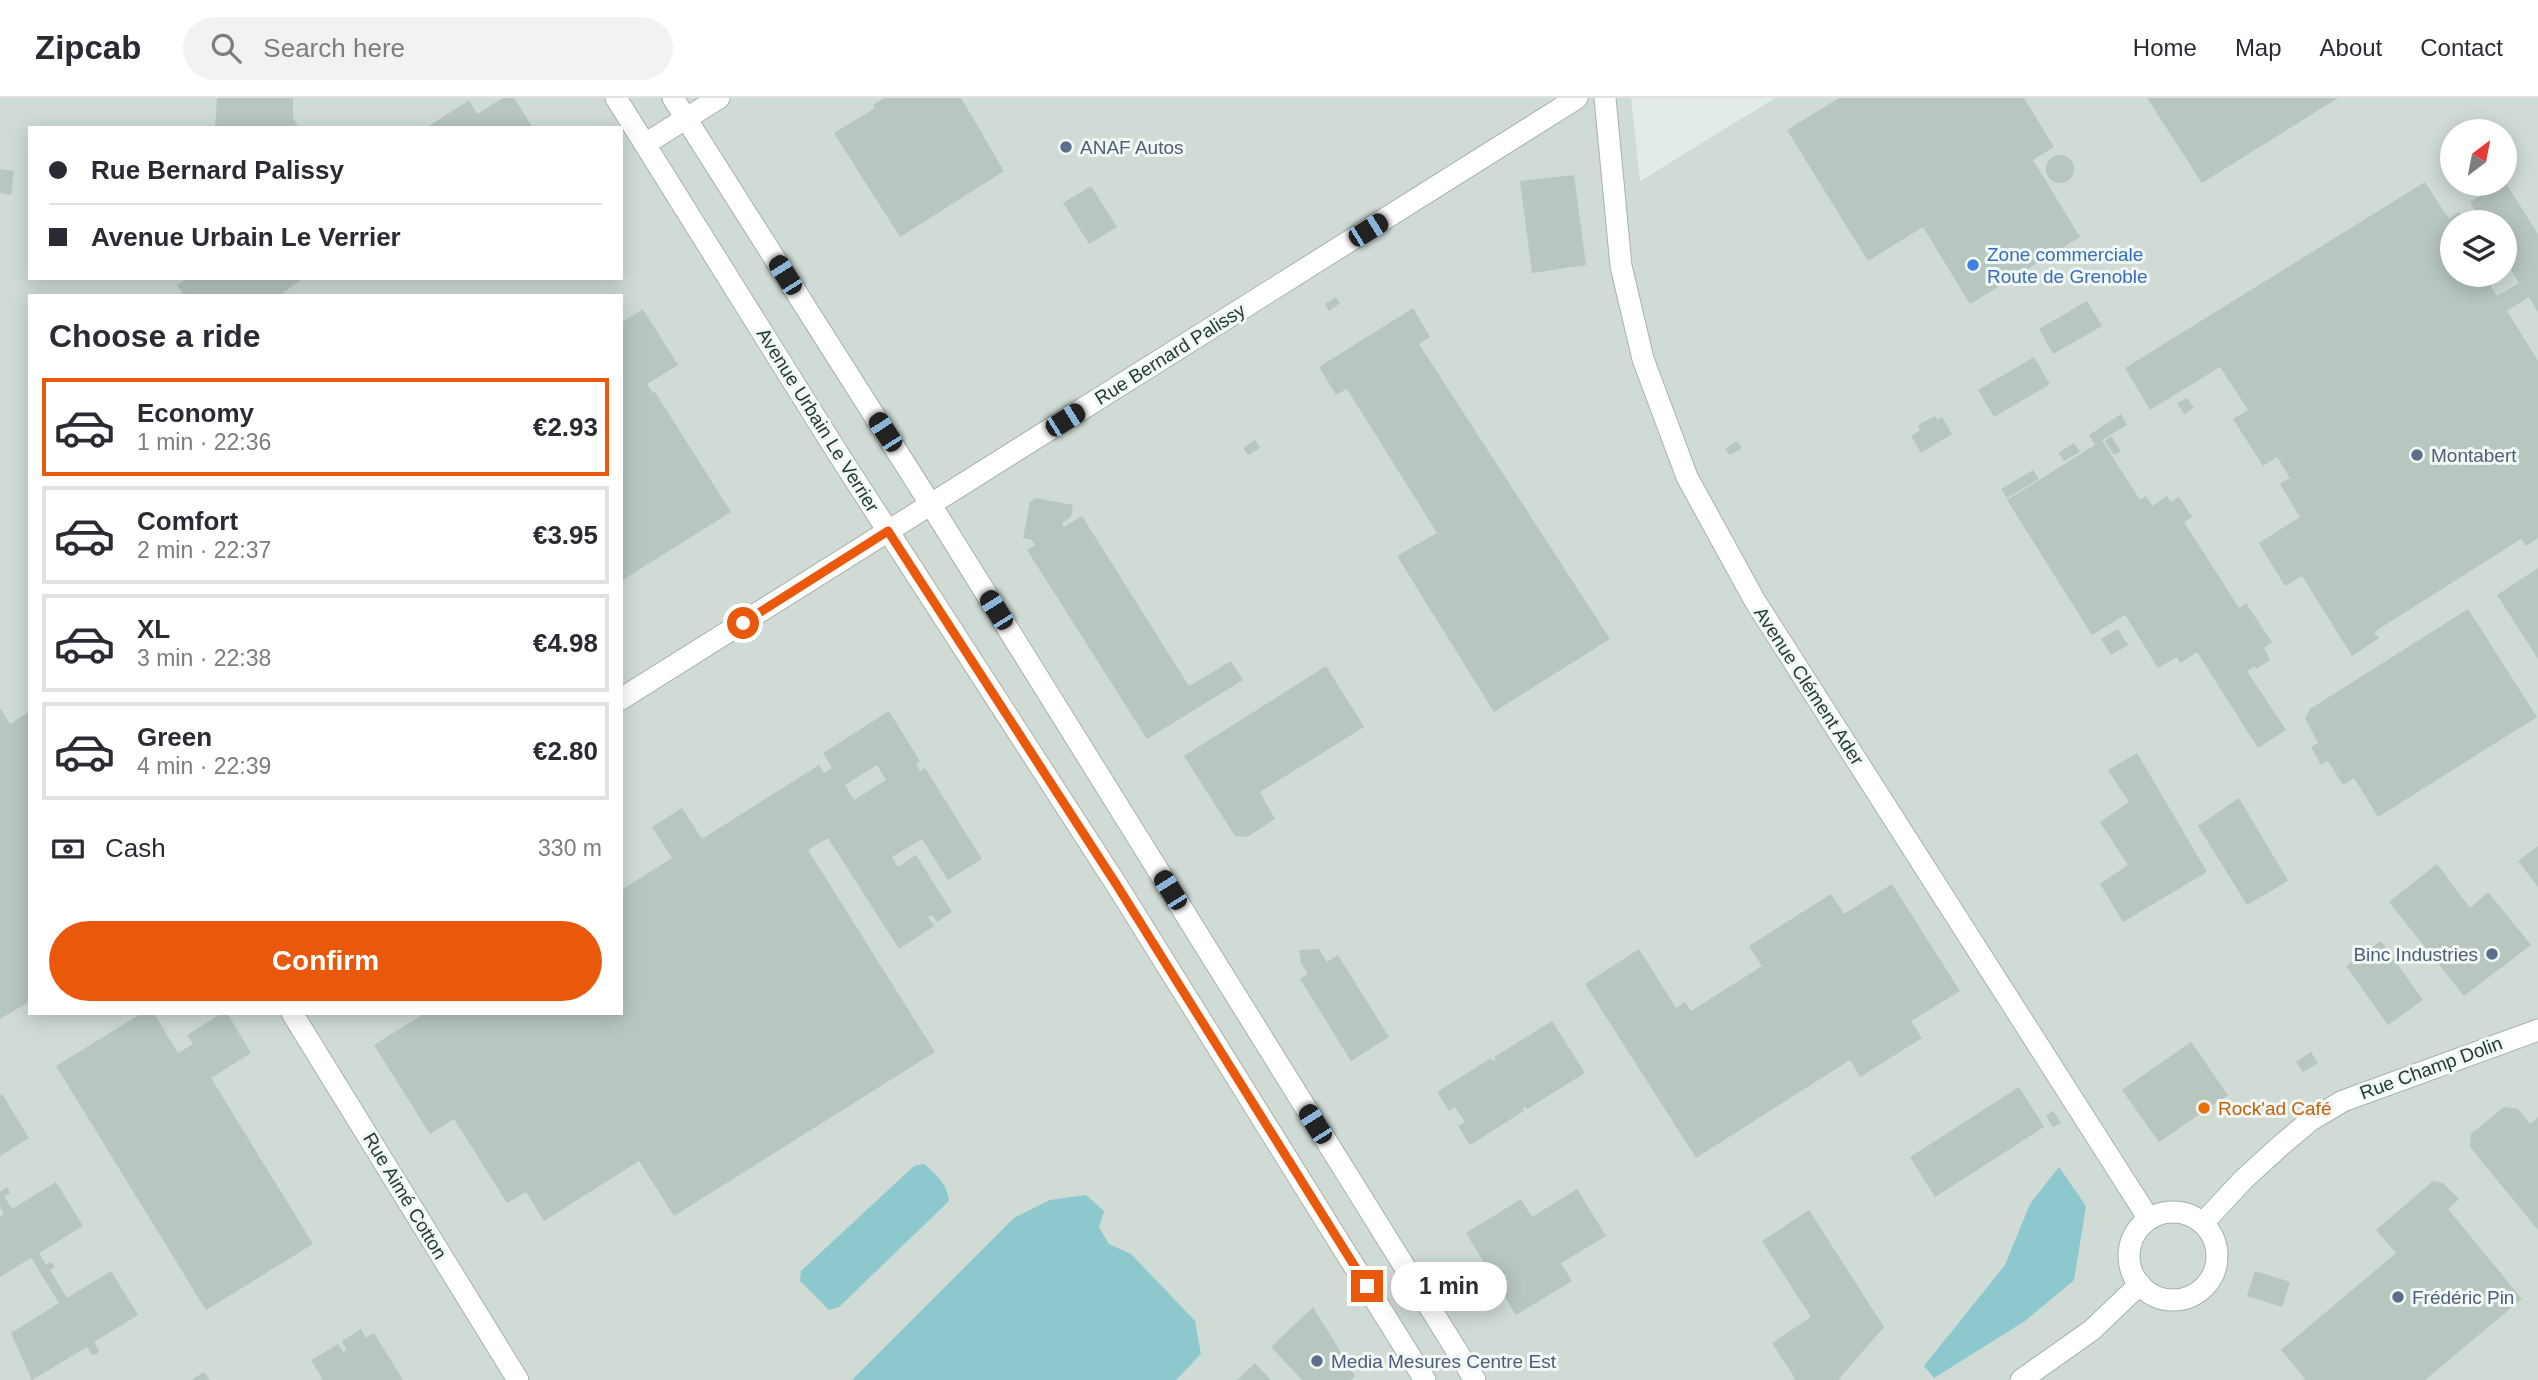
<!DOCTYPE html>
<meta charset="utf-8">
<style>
:root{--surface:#fff;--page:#f2f2f3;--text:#2b2b33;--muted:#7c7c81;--line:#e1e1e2;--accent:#ea580c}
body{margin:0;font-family:Helvetica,sans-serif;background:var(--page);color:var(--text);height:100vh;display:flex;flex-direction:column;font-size:26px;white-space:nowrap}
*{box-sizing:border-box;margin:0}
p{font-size:23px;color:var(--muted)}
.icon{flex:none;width:38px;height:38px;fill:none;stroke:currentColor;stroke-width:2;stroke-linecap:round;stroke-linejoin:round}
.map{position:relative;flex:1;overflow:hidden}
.sheet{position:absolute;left:28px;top:196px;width:595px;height:721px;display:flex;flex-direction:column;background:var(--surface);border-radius:0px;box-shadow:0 4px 18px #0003}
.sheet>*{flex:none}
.top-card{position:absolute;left:28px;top:28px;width:595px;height:154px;border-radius:0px;box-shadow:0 4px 18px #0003;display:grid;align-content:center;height:154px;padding:0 21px;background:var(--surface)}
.needle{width:46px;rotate:32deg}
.buttons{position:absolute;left:2440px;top:21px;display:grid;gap:14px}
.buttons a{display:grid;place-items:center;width:77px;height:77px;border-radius:50%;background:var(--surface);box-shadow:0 4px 18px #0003;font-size:35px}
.end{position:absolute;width:32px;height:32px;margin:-16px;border:9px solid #ea580c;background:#fff;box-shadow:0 0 0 4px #fff}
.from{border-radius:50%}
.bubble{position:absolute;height:49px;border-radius:24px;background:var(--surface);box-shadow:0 4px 18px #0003;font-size:23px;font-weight:600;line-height:49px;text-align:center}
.car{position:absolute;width:21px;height:42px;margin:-21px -10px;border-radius:9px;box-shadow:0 0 5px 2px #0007;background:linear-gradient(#222 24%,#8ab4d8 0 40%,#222 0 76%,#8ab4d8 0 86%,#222 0)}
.top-card b{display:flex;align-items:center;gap:24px;height:66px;font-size:26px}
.top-card b+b{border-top:2px solid var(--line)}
.top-card i{width:18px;height:18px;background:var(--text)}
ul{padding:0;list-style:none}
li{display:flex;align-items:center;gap:21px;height:98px;margin:0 14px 10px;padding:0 7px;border:4px solid var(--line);border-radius:0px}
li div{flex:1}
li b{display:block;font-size:26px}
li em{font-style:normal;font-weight:600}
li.selected{border-color:var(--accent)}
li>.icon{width:63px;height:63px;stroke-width:1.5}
h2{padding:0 21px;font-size:32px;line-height:84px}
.pay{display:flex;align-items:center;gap:18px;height:77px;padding:0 21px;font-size:26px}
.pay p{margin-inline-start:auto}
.action{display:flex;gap:14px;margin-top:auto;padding:14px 21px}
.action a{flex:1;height:80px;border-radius:42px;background:var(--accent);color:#fff;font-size:28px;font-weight:600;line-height:80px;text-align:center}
header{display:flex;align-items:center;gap:42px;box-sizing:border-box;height:98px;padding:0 35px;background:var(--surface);border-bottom:2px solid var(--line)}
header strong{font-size:33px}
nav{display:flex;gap:38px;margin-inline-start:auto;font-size:24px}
.search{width:490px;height:63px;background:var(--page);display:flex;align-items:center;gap:18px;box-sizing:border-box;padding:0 24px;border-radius:38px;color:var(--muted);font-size:26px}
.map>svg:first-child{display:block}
.built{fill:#d0dbd5;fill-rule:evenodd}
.water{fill:#8cc8ce}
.building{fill:#b7c6bf;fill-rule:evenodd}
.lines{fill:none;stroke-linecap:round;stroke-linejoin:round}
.minor-casing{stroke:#a5b3ad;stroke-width:23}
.minor{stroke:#fff;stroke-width:21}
.route{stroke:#ea580c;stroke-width:9}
.service-dot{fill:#5c6f8a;stroke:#f2f8f5;stroke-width:2.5}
.shop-dot{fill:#3f7fe0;stroke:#f2f8f5;stroke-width:2.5}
.food-dot{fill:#e8710a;stroke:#f2f8f5;stroke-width:2.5}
.labels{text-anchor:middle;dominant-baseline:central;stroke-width:6;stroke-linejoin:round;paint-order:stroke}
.service-label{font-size:19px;fill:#4e5e75;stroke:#f2f8f5;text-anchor:start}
.shop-label{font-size:19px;fill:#366cbe;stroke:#f2f8f5;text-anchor:start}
.street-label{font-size:19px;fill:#233c33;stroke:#f2f8f5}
.food-label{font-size:19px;fill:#c56008;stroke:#f2f8f5;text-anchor:start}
</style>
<header>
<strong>Zipcab</strong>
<div class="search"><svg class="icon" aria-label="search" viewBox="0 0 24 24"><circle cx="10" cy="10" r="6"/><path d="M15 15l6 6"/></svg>Search here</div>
<nav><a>Home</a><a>Map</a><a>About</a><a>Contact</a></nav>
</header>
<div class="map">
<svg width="2538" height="1282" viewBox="0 0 2538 1282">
<rect width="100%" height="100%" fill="#e2ebe7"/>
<path class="built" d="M0 0H1631L1640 83 1775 0H2538V1282H0ZM30 30H621V180H30ZM2452 33H2504V86H2452ZM2452 124H2504V177H2452ZM30 198H621V915H30Z"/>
<g class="water">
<path d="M924 1066C937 1077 947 1086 949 1103L839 1209 829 1212 800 1183 801 1173 914 1068Z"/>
<polygon points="2059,1069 2086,1108 2074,1182 2025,1223 1934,1280 1924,1268 2005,1167 2030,1106"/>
<polygon points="1086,1097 1104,1113 1099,1129 1109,1146 1131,1156 1195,1223 1201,1256 1176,1282 852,1282 1014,1120 1050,1102"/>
</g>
<g class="building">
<polygon points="217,0 293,0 293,20 299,30 215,30"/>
<polygon points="503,0 514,0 533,30 426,30 469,2 477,16"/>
<polygon points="884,0 961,0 1004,73 900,139 834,35 875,10 873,7"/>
<polygon points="1839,0 2024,0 2054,49 2033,62 2080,139 1970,206 1923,129 1868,163 1787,32"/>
<polygon points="2147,0 2338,0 2202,85"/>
<circle cx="2060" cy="71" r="14"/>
<polygon points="0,71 14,73 11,97 0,95"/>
<polygon points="1574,77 1586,167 1532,175 1520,83"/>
<polygon points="2504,82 2538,136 2538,214 2529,199 2507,213 2538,263 2538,440 2526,448 2521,441 2374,534 2379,540 2352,558 2302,478 2285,488 2259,445 2300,419 2280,386 2290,380 2277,359 2263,368 2233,321 2248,312 2220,269 2150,312 2125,270 2425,84 2449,121 2459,114 2465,124 2452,124 2452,177 2484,177 2497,198 2519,185 2504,160 2504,124 2482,124 2470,104 2499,86 2504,86"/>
<polygon points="1091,88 1117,129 1089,146 1063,105"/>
<polygon points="188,180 304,180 279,198 184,198 177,187"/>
<polygon points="1336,199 1340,205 1329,213 1325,206"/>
<polygon points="2087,203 2102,228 2053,256 2039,231"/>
<polygon points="1413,210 1430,239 1419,246 1610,541 1494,614 1397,458 1437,435 1347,291 1336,297 1319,269"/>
<polygon points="643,211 678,267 647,286 653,295 655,294 731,414 621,483 621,225"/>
<polygon points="2034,259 2050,286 1994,319 1978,292"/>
<polygon points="2187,300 2194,310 2184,316 2177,305"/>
<polygon points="2121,316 2127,327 2102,342 2140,402 2146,398 2152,408 2167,398 2171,404 2179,399 2192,419 2184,424 2239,510 2246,505 2272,544 2264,550 2270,562 2256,571 2255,568 2247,573 2286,632 2258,650 2197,554 2180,565 2177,559 2158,570 2125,517 2092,537 2007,402 2095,347 2089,337"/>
<polygon points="1935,318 1937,322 1942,319 1952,336 1921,355 1911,338 1920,332 1918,327"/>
<polygon points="2111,338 2121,353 2114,357 2105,343"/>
<polygon points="1255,342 1260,350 1248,357 1243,350"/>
<polygon points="1737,343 1742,350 1730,357 1725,351"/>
<polygon points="2074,345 2080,354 2064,363 2058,355"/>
<polygon points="2033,372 2039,381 2007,400 2001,391"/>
<polygon points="1036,400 1073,407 1071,419 1062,425 1064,429 1082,418 1189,588 1231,563 1243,582 1147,641 1027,452 1035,447 1032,442 1023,440 1030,404"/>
<polygon points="2538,470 2538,561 2497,497"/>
<polygon points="2468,511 2537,619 2378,719 2354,680 2343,687 2328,663 2321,667 2311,649 2318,645 2305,620 2310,611"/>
<polygon points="2118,531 2128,547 2111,557 2101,541"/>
<polygon points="1326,568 1364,629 1260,694 1275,721 1247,739 1235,738 1184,658"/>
<polygon points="0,610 10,626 30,613 30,903 0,921"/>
<path d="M889 613 920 663 916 666 920 673 925 670 982 761 948 782 922 741 892 759 898 769 916 757 952 814 937 824 932 817 928 819 934 828 899 851 828 740 808 752 935 954 674 1118 639 1063 544 1123 526 1094 507 1105 454 1021 430 1036 374 947 425 915H621V792L672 760 652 729 682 710 702 741 819 667 824 675 832 670 823 655ZM877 667 886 682 854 702 845 687Z"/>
<polygon points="2137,655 2207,774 2123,824 2100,786 2128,767 2100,724 2129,704 2108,672"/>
<polygon points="2239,700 2288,783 2247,807 2198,728"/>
<polygon points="2538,748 2538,789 2518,763"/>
<polygon points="2437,766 2470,810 2488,794 2531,847 2464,898 2389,804"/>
<polygon points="1892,786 1960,893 1911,923 1922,940 1860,979 1850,962 1696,1060 1585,886 1639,851 1676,910 1685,904 1691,913 1762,868 1749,848 1831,796 1844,816"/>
<polygon points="2381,843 2423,902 2388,927 2346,868"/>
<polygon points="1319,851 1327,864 1338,857 1389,939 1351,963 1300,881 1308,876 1301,865 1299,852"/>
<polygon points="142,915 154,915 178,955 193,946 187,937 222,915 227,915 251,955 211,980 313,1146 206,1212 56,968"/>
<polygon points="1552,923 1585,975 1527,1011 1525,1009 1523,1010 1524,1013 1470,1047 1458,1028 1465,1024 1455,1009 1449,1013 1437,994 1491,960 1493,963 1496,961 1494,959"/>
<polygon points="2191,944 2228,997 2159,1044 2122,992"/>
<polygon points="2311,954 2318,965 2303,974 2296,964"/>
<polygon points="2019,989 2044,1029 1935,1099 1910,1059"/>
<polygon points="2,996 29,1040 0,1058 0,998"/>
<polygon points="2504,1009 2518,1011 2530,1026 2538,1019 2538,1132 2470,1049 2471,1036"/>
<polygon points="2053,1013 2061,1025 2053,1029 2046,1018"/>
<polygon points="2433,1083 2443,1085 2459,1101 2448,1111 2522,1201 2425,1282 2306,1282 2281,1252 2396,1155 2376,1132"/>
<polygon points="56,1084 83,1128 39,1155 46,1167 51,1164 55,1169 50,1172 67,1200 111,1173 138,1217 94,1244 99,1252 97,1256 92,1257 87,1249 32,1282 11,1235 59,1205 31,1160 0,1179 0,1119 4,1116 0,1109 0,1094 7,1089 10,1095 4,1098 12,1111"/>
<polygon points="1577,1091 1606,1138 1561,1165 1572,1183 1516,1217 1466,1135 1521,1101 1532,1119"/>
<polygon points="1809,1112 1884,1229 1838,1282 1796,1282 1772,1245 1811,1219 1762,1143"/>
<polygon points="2255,1173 2290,1184 2282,1209 2247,1198"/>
<polygon points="1313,1209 1355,1278 1351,1282 1302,1282 1271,1249"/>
<polygon points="361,1231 366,1240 374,1235 403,1282 323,1282 311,1262 338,1246 343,1254 347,1252 342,1243"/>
<polygon points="1255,1265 1271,1282 1237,1282"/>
<polygon points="204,1274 210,1282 191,1282"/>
</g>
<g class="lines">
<defs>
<g id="minor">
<polyline points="616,0 837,354 1118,789 1425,1282"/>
<polyline points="673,0 931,407 1475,1282"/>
<polyline points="1605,0 1621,168 1643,261 1687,379 1755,503 2149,1121"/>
<polyline points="645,46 719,0"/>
<polyline points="621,601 1577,0"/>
<polyline points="292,915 518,1282"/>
<circle cx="2173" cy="1158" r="44"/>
<polyline points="2203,1125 2244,1081 2279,1049 2311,1022 2343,1003 2538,932"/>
<polyline points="2021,1282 2092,1232 2140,1186"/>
</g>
</defs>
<use href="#minor" class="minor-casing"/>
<use href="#minor" class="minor"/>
</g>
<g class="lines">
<polyline class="route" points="743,525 888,433 1118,789 1367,1188"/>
</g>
<g class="service-dot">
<circle cx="1066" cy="49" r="7"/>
<circle cx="2417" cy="357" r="7"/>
<circle cx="2492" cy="856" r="7"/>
<circle cx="2398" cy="1199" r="7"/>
<circle cx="1317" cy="1263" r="7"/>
</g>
<circle class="shop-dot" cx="1973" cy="167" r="7"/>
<circle class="food-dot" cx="2204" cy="1010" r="7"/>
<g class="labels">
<g class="service-label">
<text x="1080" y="49">ANAF Autos</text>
<text x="2431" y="357">Montabert</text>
<text x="2478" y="856" text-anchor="end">Binc Industries</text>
<text x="2412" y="1199">Frédéric Pin</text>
<text x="1331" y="1263">Media Mesures Centre Est</text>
</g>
<g class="shop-label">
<text x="1987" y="156">Zone commerciale<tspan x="1987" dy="22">Route de Grenoble</tspan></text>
</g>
<g class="street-label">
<text transform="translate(1170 256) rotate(-32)">Rue Bernard Palissy</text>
<text transform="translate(818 322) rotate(58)">Avenue Urbain Le Verrier</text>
<text transform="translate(1809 588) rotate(57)">Avenue Clément Ader</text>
<text transform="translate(2431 970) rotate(-20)">Rue Champ Dolin</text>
<text transform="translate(405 1098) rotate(59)">Rue Aimé Cotton</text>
</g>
<g class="food-label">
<text x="2218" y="1010">Rock'ad Café</text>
</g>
</g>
</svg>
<div class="buttons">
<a><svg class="needle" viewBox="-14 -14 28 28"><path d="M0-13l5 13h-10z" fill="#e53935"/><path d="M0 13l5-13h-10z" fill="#7c7c81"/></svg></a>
<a><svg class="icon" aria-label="layers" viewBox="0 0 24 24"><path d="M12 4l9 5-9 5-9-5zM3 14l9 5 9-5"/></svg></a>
</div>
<i class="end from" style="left:743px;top:525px"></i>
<i class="end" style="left:1367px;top:1188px"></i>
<div class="bubble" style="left:1391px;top:1164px;width:116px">1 min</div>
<i class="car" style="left:1368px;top:132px;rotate:58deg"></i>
<i class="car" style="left:785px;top:177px;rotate:328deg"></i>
<i class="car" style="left:1065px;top:322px;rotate:58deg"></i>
<i class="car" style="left:885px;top:334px;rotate:327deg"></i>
<i class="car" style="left:996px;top:512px;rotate:328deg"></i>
<i class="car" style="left:1170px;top:792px;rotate:328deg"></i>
<i class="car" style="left:1315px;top:1026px;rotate:328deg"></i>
<div class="top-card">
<b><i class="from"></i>Rue Bernard Palissy</b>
<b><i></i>Avenue Urbain Le Verrier</b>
</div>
<section class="sheet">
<h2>Choose a ride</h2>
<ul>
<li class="selected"><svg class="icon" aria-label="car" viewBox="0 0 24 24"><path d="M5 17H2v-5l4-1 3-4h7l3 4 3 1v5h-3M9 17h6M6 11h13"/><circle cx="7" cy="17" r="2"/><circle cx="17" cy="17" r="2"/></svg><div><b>Economy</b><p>1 min · 22:36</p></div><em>€2.93</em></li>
<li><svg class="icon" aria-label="car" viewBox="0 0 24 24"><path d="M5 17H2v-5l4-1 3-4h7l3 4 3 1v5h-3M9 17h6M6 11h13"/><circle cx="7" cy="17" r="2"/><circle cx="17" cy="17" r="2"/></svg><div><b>Comfort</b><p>2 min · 22:37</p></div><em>€3.95</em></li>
<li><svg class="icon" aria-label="car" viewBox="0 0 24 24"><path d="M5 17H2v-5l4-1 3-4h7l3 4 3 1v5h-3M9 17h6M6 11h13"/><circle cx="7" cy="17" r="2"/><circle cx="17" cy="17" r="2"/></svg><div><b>XL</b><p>3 min · 22:38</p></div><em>€4.98</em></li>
<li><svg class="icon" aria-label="car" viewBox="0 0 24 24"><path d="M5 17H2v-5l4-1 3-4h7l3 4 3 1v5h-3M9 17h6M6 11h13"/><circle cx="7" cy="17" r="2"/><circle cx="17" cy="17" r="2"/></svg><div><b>Green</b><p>4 min · 22:39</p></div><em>€2.80</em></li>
</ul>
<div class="pay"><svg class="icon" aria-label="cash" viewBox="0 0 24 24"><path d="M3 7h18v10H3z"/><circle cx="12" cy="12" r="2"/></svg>Cash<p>330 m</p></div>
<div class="action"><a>Confirm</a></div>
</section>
</div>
